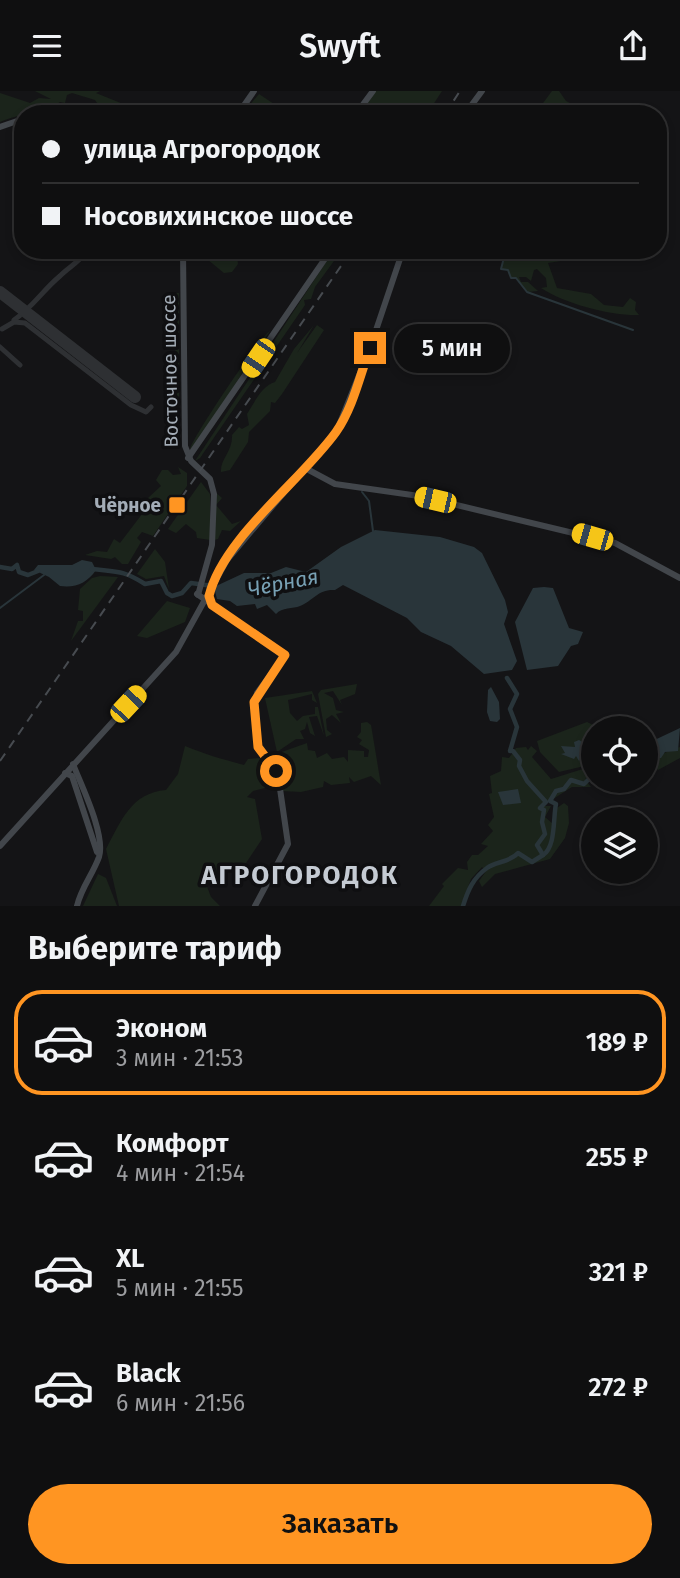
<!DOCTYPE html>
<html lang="ru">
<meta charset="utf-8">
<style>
:root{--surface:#0f0f10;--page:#181819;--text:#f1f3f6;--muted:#9b9c9f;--line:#2f2f30;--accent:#ff9522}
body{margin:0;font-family:"Fira Sans",sans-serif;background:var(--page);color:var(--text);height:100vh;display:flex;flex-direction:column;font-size:26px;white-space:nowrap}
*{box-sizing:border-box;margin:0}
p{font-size:23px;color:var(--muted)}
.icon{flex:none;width:38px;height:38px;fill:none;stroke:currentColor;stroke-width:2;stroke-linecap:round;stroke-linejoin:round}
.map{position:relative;height:815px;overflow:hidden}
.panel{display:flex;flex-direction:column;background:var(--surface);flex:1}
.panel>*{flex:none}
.banner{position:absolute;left:14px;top:14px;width:653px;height:154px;border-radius:28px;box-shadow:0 4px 10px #0003,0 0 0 2px var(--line);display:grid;align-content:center;height:154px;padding:0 28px;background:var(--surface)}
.tools{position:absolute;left:581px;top:625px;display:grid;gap:14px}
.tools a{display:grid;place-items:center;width:77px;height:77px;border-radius:50%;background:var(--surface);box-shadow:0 4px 10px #0003,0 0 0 2px var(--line);font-size:35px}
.end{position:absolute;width:32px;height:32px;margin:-16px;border:9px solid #ff9522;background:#111;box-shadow:0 0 0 4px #111}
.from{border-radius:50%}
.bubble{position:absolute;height:49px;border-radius:24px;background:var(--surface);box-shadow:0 4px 10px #0003,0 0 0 2px var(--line);font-size:23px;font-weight:600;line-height:49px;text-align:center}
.car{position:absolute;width:21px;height:42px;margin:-21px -10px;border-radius:9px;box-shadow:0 0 5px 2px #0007;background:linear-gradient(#f5c518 24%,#345 0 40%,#f5c518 0 76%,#345 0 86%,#f5c518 0)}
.banner b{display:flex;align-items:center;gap:24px;height:66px;font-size:26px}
.banner b+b{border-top:2px solid var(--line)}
.banner i{width:18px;height:18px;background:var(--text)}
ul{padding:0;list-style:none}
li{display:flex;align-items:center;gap:21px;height:105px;margin:0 14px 10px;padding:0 14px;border:4px solid transparent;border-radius:28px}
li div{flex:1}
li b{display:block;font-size:26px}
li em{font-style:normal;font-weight:600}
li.selected{border-color:var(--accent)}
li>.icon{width:63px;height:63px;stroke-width:1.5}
h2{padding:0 28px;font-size:32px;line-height:84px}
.action{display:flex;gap:14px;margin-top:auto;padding:14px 28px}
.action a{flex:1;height:80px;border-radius:42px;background:var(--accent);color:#111;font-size:28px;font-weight:600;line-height:80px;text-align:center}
header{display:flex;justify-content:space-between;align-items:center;height:91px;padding:0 28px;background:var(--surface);font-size:32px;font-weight:600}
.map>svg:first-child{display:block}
.green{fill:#1b241b}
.water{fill:#29353a}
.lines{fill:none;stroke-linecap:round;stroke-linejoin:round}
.stream{stroke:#29353a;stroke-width:2}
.river{stroke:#29353a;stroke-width:4.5}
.taxiway{stroke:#2e3033;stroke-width:5}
.runway{stroke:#2e3033;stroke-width:12}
.secondary{stroke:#42464b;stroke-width:6}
.rail{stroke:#474b50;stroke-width:2;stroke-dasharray:9 7;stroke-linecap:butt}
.route{stroke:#ff9522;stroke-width:9}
.poi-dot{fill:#ff9522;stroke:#0f0f11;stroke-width:2.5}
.labels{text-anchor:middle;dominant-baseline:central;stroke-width:7;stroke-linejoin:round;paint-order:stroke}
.street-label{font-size:19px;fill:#a4adb7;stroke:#0f0f11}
.poi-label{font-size:19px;font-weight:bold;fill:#a4adb7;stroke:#0f0f11;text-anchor:end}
.water-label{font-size:21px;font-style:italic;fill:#78a1b5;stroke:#0f0f11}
.district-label{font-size:26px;font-weight:bold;letter-spacing:2px;fill:#c5cbd3;stroke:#0f0f11}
</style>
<header><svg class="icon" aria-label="menu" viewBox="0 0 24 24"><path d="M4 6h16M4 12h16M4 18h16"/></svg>Swyft<svg class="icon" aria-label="share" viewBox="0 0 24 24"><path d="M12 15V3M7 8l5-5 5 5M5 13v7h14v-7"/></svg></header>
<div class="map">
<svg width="680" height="815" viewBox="0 0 680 815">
<rect width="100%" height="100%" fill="#141416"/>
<g class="green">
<path d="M35 0H100L96 2 133 17 132 22 105 23 95 9 72 2 67 4 65 12 60 11C38 27 24 20 0 31V2L30 12 39 7 51 8Z"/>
<polygon points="375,0 442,0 427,23 358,23"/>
<polygon points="552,0 559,0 566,10 581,18 577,23 535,23"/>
<polygon points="259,3 283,19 283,23 242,23"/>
<polygon points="196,159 230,159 237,165 238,173 232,181 224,182"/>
<polygon points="334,159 342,159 315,196 311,208 304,209 305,214 200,367 195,370"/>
<path d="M506 159H585L580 167 548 172 557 197 591 203 604 214 623 216 630 207 636 211 635 219 639 224C612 225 565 213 541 197L547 196 546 187 537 178 534 179 531 190 526 186H519L521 191H528L538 200 527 201 516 187H511L507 179 501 178Z"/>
<polygon points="176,202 179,202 179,341 175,299"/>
<path d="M314 234 297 262 317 234 324 239 282 303 275 312 271 311 270 320 249 341 248 351 230 379 221 381C220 368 233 360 232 344L239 336 242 338 249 334 247 323C255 310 262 295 275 291L294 258Z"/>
<path d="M270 240 193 358H190C190 350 261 244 270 240Z"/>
<polygon points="178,376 187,382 187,395 153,445 142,441 137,447 141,451 128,473 122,473 115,466 111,468 85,464 97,460 107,461 114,448 120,452 149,414 147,408 161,395 156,389 162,379 168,379 173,384 181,383"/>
<polygon points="201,391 210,403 210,449 197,447 196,441 186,433 176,442 168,438"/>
<polygon points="215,401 222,407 216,414 232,433 241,430 230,440 222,439 218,448 214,449"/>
<polygon points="155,458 165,471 169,498 164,485 146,488 137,483"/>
<polygon points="100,485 118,486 71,550 78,530 83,530 83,520 78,519 80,498 92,487"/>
<polygon points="167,510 190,517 185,531 147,547 137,545"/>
<polygon points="357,593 355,603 340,609 342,614 333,600 324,602 333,607 336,619 344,621 336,623 341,632 332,624 326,628 327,639 332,643 326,646 318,603 321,599"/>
<polygon points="312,600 317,612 312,609 312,603 288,609 290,622 297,630 303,625 315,623 315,616 318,616 324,645 317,625 309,626 315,645 310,642 307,631 305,638 300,640 304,648 296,648 277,661 265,607"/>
<polygon points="367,631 371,634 381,694 371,685 354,691 349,686 350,692 331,694 324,690 323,696 301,701 282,700 276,663 307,652 308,659 315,660 317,667 327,662 332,668 344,666 348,671 348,659 364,660 364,666 368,666 369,659 359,653 362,649 357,646 361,641 361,632"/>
<polygon points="587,631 599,637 593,637 593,673 559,681 540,661 537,650"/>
<path d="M185 655C207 664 222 668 244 674L248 668 259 667C268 675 274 682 273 695L253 700 247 706 255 708 262 748 242 778C230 776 212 783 206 793L211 806 220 815H119L106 758C121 730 131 702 166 699L178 683Z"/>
<polygon points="531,655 537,660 532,666 551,688 586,677 587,680 593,678 592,685 585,688 591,696 572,696 542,715 551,715 545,726 553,733 554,719 564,712 568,715 569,732 565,747 550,768 495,783 482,796 479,790 489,776 484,778 482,776 471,788 461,815 429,815 444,795 442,793 458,777 468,779 467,771 472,764 478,764 488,755 481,753 493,740 488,734 494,726 489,703 492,702 490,685 501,680 502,666 509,667 516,657 526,656 528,659"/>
<path d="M680 656V667L658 679 647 667C659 667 667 659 680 656Z"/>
<polygon points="98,783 106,787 117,815 83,815"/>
</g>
<g class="water">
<path d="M375 439 440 446 474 456 482 462 505 509 508 521 504 533 517 570 512 579 484 583 451 555 421 541 407 527 343 494 335 499C318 498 314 509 300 515 293 518 282 516 276 523L267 514 257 518 255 513 237 515 230 510 217 508 214 496 244 482H271L286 476 306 481 341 456Z"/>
<path d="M82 469 92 471 96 479C87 492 76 497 60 495L49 486 34 479 38 474H72Z"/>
<polygon points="544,496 553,497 569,537 583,541 578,553 571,555 558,575 527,579 515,531 533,497"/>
<polygon points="491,596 499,611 500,628 497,631 490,630 487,621 488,599"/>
<polygon points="680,637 678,660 665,661 661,667 647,667 646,653"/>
<polygon points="579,649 587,654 593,649 593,669 582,664 579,670 576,665 574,668 561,663 565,662 561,655 575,656 574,651"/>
<polygon points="518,698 521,712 503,714 498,701"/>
</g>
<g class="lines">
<g class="stream">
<polyline points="506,159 501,178 508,179 511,187 516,187 527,201 633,239"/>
<polyline points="362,401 369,410 373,440"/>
<polyline points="0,517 44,484"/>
</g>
<g class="river">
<polyline points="0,476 12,478 17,474 19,481 28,484 38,480"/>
<path d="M92 478C117 481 123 479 145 493L161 490 167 502 172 505 182 502 191 492 213 495"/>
<path d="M543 764C556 756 553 726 556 713L550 710 556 700 564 698 571 689 584 693 589 688 595 691 600 690"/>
<path d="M463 815C468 799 473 787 487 777 496 770 509 772 518 762L532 771 543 764 537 754 545 743 542 731 544 719 540 717 546 711 527 690 519 675 520 669 513 660H510L517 636 510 618 517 603 507 587"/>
</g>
<g class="taxiway">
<path d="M14 229C33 216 43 199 60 185 69 176 78 172 86 161"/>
<polyline points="2,238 14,231 25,232 131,314 146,321 151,316"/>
<polyline points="0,256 20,274"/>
</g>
<polyline class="runway" points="0,201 135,306"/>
<g class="secondary">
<polyline points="238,23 254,0"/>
<polyline points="356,23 373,0"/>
<polyline points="465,23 482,0"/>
<polyline points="0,36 23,28"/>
<polyline points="183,159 185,355 191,370 210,388 214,403 212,454 198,504"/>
<polyline points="188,367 331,159"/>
<polyline points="305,377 335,393 419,405 615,452 680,487"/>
<polyline points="197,503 285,564 257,602 254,614 258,656 278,684 288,753 255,815"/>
<path d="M73 673C81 694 106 744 99 766 93 783 81 797 77 815"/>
<polyline points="65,682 72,685 97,761"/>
<polyline points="0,755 176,561 227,469 337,339 370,257 403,159"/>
</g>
<g class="rail">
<polyline points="445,23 460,0"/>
<polyline points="0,670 352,159"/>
</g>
</g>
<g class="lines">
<path class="route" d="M276 680 258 656 254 611 285 564 212 514 209 505C223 447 301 390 336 341 353 317 360 284 370 257"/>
</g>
<rect class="poi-dot" x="168" y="405" width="18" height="18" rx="3.5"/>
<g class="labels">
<g class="street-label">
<text transform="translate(170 280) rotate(-91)">Восточное шоссе</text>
</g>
<g class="poi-label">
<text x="161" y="414">Чёрное</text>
</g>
<g class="water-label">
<text transform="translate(283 492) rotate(-11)">Чёрная</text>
</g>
<g class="district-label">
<text x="300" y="784">АГРОГОРОДОК</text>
</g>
</g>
</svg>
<div class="tools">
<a><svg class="icon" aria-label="locate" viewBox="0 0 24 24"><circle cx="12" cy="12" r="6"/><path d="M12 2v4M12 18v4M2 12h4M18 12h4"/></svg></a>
<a><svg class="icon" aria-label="layers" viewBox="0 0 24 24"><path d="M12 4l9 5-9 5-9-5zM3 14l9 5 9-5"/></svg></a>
</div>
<i class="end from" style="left:276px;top:680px"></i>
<i class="end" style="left:370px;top:257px"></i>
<div class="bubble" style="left:394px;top:233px;width:116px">5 мин</div>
<i class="car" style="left:258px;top:267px;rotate:214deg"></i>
<i class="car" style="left:435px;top:409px;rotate:283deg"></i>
<i class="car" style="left:592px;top:446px;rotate:286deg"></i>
<i class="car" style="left:128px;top:613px;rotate:43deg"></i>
<div class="banner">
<b><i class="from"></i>улица Агрогородок</b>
<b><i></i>Носовихинское шоссе</b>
</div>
</div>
<section class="panel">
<h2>Выберите тариф</h2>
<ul>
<li class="selected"><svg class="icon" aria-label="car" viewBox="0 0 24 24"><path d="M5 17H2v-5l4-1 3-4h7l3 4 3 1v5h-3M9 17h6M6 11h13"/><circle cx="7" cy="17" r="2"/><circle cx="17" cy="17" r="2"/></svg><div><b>Эконом</b><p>3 мин · 21:53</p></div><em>189 ₽</em></li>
<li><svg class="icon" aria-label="car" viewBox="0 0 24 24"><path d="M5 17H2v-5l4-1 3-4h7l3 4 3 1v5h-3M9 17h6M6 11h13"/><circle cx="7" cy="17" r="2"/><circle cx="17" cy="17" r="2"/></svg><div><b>Комфорт</b><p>4 мин · 21:54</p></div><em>255 ₽</em></li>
<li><svg class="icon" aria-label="car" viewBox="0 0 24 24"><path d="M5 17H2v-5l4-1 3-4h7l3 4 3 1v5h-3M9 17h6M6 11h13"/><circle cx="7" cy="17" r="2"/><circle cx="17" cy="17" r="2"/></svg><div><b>XL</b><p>5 мин · 21:55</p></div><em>321 ₽</em></li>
<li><svg class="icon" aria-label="car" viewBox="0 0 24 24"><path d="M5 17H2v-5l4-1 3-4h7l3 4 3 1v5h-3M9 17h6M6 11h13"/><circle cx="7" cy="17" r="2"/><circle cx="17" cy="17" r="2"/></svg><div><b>Black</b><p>6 мин · 21:56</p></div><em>272 ₽</em></li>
</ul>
<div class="action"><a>Заказать</a></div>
</section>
